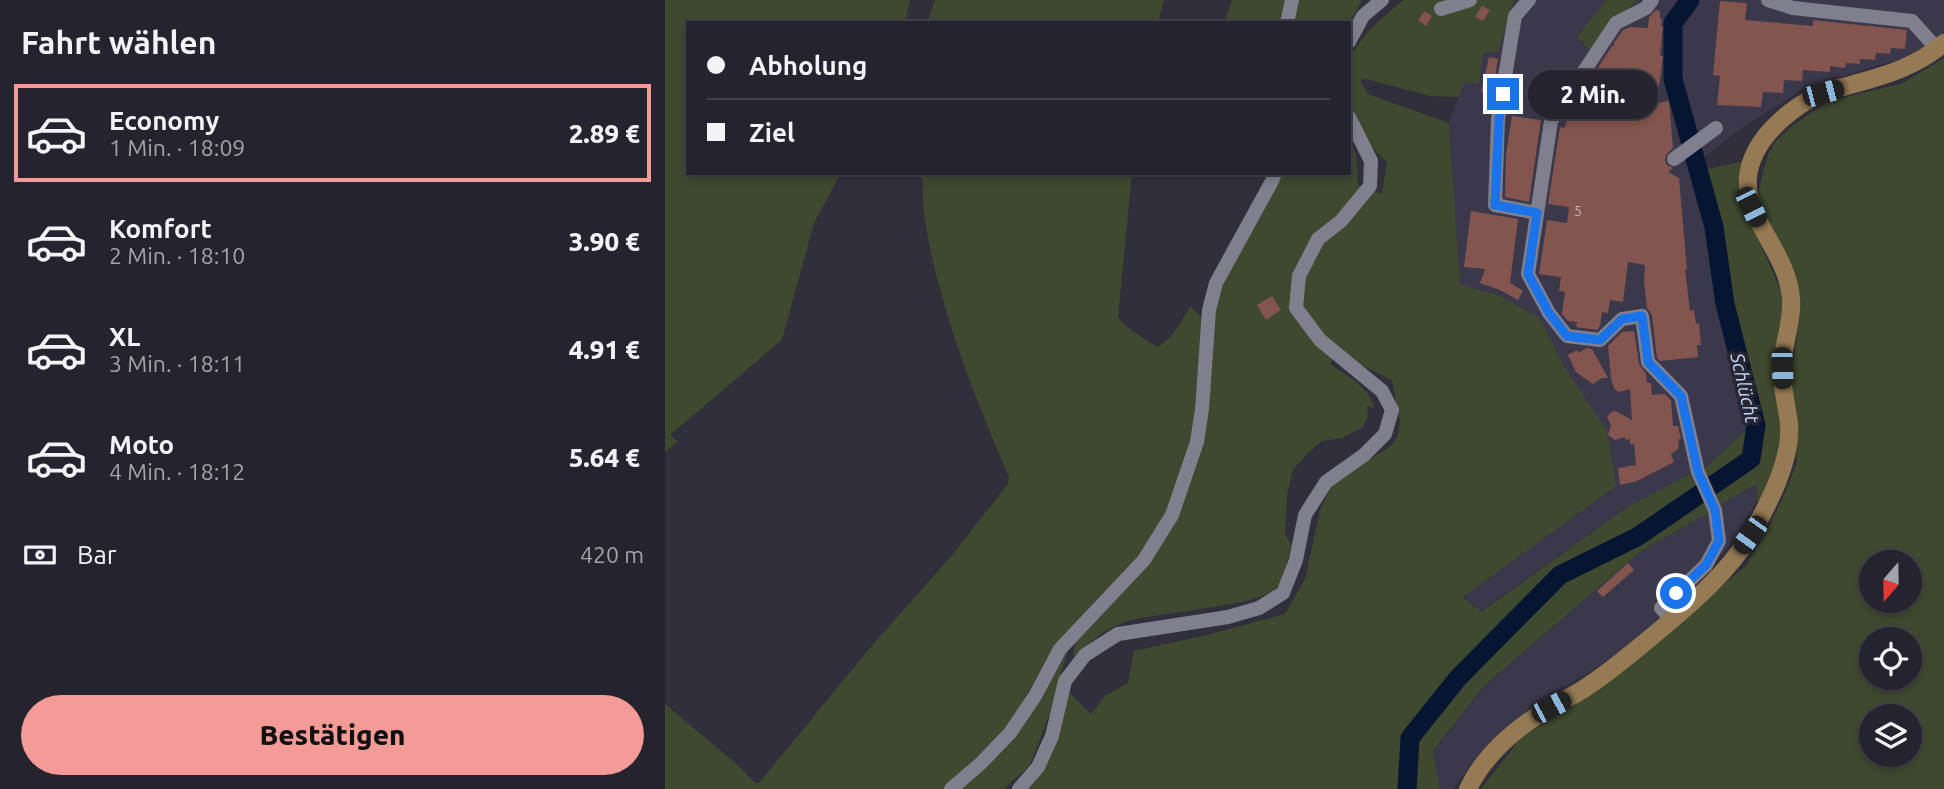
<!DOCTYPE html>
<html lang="de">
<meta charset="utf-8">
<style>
:root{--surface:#25232d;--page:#312f39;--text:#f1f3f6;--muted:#a3a4aa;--line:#424049;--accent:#f59b97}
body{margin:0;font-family:Ubuntu,sans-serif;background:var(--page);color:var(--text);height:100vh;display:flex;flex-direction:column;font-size:26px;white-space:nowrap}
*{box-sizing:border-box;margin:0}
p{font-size:23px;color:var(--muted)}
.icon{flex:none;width:38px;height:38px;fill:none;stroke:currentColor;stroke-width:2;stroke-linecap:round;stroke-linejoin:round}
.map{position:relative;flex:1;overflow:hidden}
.drawer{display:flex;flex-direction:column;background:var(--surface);width:665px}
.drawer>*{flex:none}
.hud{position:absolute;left:21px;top:21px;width:665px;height:154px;border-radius:0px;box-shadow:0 4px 10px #0003,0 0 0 2px var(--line);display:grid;align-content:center;height:154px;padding:0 21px;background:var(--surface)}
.needle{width:46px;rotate:200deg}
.tools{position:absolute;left:1194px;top:550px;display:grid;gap:14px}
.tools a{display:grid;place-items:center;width:63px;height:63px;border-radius:50%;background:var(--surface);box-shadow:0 4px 10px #0003,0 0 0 2px var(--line);font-size:35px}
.end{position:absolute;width:32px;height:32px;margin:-16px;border:9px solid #1a73e8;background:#fff;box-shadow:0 0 0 4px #fff}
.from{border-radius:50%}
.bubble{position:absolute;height:49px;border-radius:24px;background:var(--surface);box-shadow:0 4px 10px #0003,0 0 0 2px var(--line);font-size:23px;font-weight:800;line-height:49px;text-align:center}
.car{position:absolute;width:21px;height:42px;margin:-21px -10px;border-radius:9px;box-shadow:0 0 5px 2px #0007;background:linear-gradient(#222 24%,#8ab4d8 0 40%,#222 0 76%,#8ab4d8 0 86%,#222 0)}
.hud b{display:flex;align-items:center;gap:24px;height:66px;font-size:26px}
.hud b+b{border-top:2px solid var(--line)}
.hud i{width:18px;height:18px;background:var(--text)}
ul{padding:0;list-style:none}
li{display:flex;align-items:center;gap:21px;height:98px;margin:0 14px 10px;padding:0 7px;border:4px solid transparent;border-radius:0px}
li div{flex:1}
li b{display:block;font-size:26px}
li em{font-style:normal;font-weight:800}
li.active{border-color:var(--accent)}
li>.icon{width:63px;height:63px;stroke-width:1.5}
h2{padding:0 21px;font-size:32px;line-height:84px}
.pay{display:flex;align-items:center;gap:18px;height:77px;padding:0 21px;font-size:26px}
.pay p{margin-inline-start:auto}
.button{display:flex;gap:14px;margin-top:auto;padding:14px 21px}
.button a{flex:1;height:80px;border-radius:42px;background:var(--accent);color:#111;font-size:28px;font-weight:800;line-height:80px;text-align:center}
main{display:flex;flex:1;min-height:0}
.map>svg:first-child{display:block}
.built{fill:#3b384b}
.green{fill:#3e492f;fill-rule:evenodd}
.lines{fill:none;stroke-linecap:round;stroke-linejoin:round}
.river{stroke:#051532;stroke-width:19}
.building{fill:#83554e}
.minor{stroke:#807f8e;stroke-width:14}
.major{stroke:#967a53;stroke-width:18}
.route{stroke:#1a73e8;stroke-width:9}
.labels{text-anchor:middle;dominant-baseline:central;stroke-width:7;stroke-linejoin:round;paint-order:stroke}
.number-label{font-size:14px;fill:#c3b6bc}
.water-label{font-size:19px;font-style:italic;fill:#c3dafe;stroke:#272632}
</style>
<main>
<section class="drawer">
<h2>Fahrt wählen</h2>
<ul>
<li class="active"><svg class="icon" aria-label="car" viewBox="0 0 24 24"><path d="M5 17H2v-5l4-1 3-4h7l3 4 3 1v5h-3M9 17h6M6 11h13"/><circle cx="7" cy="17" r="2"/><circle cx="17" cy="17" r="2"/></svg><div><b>Economy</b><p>1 Min. · 18:09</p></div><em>2.89 €</em></li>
<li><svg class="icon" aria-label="car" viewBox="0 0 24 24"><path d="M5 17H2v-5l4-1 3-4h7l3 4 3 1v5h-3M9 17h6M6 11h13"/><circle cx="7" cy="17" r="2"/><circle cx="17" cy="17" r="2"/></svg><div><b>Komfort</b><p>2 Min. · 18:10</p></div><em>3.90 €</em></li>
<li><svg class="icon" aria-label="car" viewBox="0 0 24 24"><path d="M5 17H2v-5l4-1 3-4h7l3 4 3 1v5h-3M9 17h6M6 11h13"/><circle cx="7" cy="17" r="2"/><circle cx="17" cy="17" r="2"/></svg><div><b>XL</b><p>3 Min. · 18:11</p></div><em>4.91 €</em></li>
<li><svg class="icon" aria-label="car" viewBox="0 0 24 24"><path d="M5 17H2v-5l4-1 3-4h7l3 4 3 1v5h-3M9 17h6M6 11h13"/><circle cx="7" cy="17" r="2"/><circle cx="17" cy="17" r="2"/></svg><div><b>Moto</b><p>4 Min. · 18:12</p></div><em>5.64 €</em></li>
</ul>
<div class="pay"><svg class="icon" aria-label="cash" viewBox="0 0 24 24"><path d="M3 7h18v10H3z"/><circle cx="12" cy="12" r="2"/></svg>Bar<p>420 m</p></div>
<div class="button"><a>Bestätigen</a></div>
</section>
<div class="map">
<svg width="1279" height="789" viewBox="0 0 1279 789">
<rect width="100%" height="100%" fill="#312f3c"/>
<polygon class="built" points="829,0 941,0 912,37 946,26 972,0 1279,0 1279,34 1251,54 1142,87 1081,125 1027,166 1083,429 1055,505 1091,483 1092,500 1070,538 1041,574 1000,613 965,644 926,671 868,705 817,751 788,789 775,789 768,752 820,685 975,552 1044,512 961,508 815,612 798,596 900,368 875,318 835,296 794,285 784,123"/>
<g class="green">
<polygon points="0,0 245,0 240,23 23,23 23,173 176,173 149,223 117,340 5,435 13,442 0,452"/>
<polygon points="270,0 499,0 493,23 262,23"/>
<polygon points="567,0 623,0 618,23 559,23"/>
<polygon points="629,0 697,0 684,24 624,23"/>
<path d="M738 0H849L833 52 818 53 814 84 799 82 794 97 765 96 701 79 695 80 703 94 784 123 795 284 835 296 875 318 900 368 942 431 951 486 798 597 816 612 961 508 1025 474 1045 512 975 552 820 685 768 751 775 789H364C389 762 394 725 403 691L426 714 440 696 463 683 469 651 542 635 620 614 640 579 656 507 668 482 726 446 733 436 735 421 727 380 671 353 665 364C681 375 705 387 709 408L702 406 703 417 697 428 677 438 657 441 642 454 628 470 622 495 620 534 627 546C624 555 617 581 612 587 596 608 487 611 455 624 437 631 424 643 411 656L408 654 411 641 489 554 507 529 526 477 553 283 596 217 616 173H684V142L691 154 693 185 717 194 722 162 705 146 684 107V57L704 30Z"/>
<polygon points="941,0 972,0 946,26 928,53 912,37"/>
<path d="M1279 58V789H816L855 739 934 684 1081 566 1097 540 1120 493 1132 462 1125 382 1135 318 1134 289 1121 256 1095 206 1094 190 1099 168 1103 155 1110 142 1126 127 1163 101 1236 84ZM1206 562H1244V600H1206ZM1206 639H1244V677H1206ZM1206 716H1244V754H1206Z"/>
<polygon points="1079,161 1073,183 1078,205 1116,291 1118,315 1118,451 1099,504 1092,500 1091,484 1055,505 1038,470 1082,429 1051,288 1034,171"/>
<path d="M257 173H467L453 317 462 327 492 347C507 340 516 320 526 306L537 319 528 431 523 452 497 523 470 561 435 596 391 644 344 726 278 789H0V704L76 768 90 783H94L204 649 287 555 343 484 344 477C309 395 275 310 260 222 258 206 258 189 257 173Z"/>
<polygon points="404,645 385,713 365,765 339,789 292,789 304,780"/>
</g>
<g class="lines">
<polyline class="river" points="742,789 745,738 793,678 895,575 972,537 1086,459 1091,425 1060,304 1049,227 1008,79 1008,23 1025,0"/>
</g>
<g class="building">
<polygon points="1055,1 1082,3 1080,20 1148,26 1148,20 1242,30 1240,49 1226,48 1225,54 1211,53 1210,60 1195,59 1195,64 1181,63 1180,68 1165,66 1165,72 1138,70 1137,81 1119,80 1118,93 1098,92 1096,107 1052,105 1055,76 1048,75"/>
<polygon points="817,6 825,10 818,21 810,17"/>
<polygon points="991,10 995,11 995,19 997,19 996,26 998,27 995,56 998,56 992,103 1004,101 1008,148 1001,155 1000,161 1002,165 1008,168 1003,172 1014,178 1022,270 1020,269 1025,311 1029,310 1031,324 1034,323 1036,345 1032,345 1033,357 995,361 992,358 987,315 982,308 979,281 980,265 963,262 958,302 945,300 943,313 937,312 935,326 932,330 911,327 912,322 903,321 897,314 900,292 894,291 896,277 874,274 882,220 902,223 904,207 883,204 895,127 900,128 903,113 923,87 931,71 947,46 949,46 949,43 958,30 965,27 983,28 984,17"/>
<polygon points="760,11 767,16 761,26 753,20"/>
<polygon points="824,57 833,59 827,94 816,92"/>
<polygon points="847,116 876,120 864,202 840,197 841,154"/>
<polygon points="806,211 853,219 845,283 858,291 853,300 835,290 815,283 820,269 799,267"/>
<polygon points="607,296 616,310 601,320 592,305"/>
<polygon points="969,331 974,364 981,374 982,383 986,383 987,395 1000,394 1006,400 1008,426 1013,426 1016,438 1014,439 1013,449 1006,454 1009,462 972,481 955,485 953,468 971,465 969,444 965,444 965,439 960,440 960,437 950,440 943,435 946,425 942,417 946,412 951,411 967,420 965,389 953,392 949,388 946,378 943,346 957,332"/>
<polygon points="922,348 927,349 943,378 937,378 928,384 911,372 903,355 912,350 913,353"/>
<polygon points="963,563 969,570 938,597 932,591"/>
</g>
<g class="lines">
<g class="minor">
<polyline points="864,0 850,16 833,119 830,205 872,213"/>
<polyline points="987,0 981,8 951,23 886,121 863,274 884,313 902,336 935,340 957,319 977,316 983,362 1016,396 1033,472 1050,510 1054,541 1041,565 996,608 1007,620"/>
<polyline points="1103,0 1128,8 1247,21 1272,49"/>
<polyline points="776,9 805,0"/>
<polyline points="622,23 627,0"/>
<polyline points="684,42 698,16 717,0"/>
<polyline points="1009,159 1051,128"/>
<polyline points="286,789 315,764 345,733 370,696 395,649 479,560 507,515 532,442 537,409 544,310 551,283 607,181 610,173"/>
<polyline points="354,789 373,767 387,736 400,681 420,655 453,634 563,617 594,608 618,593 631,560 640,515 661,482 699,455 720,434 727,410 717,391 655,340 631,308 634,276 653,239 676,221 705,186 706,161 684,117"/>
</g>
<path class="major" d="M803 789C820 753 855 725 889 705 898 700 908 696 917 690 941 675 962 657 984 639 1021 608 1062 575 1087 533 1104 503 1127 459 1124 424 1122 405 1116 386 1117 366 1118 344 1128 321 1126 298 1121 238 1051 202 1100 137 1114 119 1136 102 1158 93 1168 89 1179 87 1189 84 1222 75 1252 66 1279 43"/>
</g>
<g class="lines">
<polyline class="route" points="838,94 834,120 830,205 872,213 863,274 884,313 902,336 935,340 957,319 977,316 983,362 1016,396 1033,472 1050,510 1054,541 1041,565 1011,593"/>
</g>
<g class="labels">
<g class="number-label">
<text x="913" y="211">5</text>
</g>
<g class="water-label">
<text transform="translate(1080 388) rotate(77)">Schlücht</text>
</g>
</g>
</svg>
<div class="tools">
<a><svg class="needle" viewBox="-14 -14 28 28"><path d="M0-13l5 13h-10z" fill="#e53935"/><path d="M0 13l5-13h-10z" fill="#a3a4aa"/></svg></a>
<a><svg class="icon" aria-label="locate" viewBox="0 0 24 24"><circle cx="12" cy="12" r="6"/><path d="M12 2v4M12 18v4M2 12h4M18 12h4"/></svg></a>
<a><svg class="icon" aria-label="layers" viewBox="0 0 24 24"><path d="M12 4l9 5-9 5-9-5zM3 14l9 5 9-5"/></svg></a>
</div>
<i class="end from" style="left:1011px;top:593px"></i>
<i class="end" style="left:838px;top:94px"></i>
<div class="bubble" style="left:863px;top:70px;width:130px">2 Min.</div>
<i class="car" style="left:1158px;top:93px;rotate:75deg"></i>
<i class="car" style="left:1086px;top:207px;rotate:154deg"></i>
<i class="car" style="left:1117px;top:368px;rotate:178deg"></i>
<i class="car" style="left:1085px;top:535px;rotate:216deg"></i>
<i class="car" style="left:886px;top:707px;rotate:62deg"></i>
<div class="hud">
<b><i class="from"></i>Abholung</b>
<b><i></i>Ziel</b>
</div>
</div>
</main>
